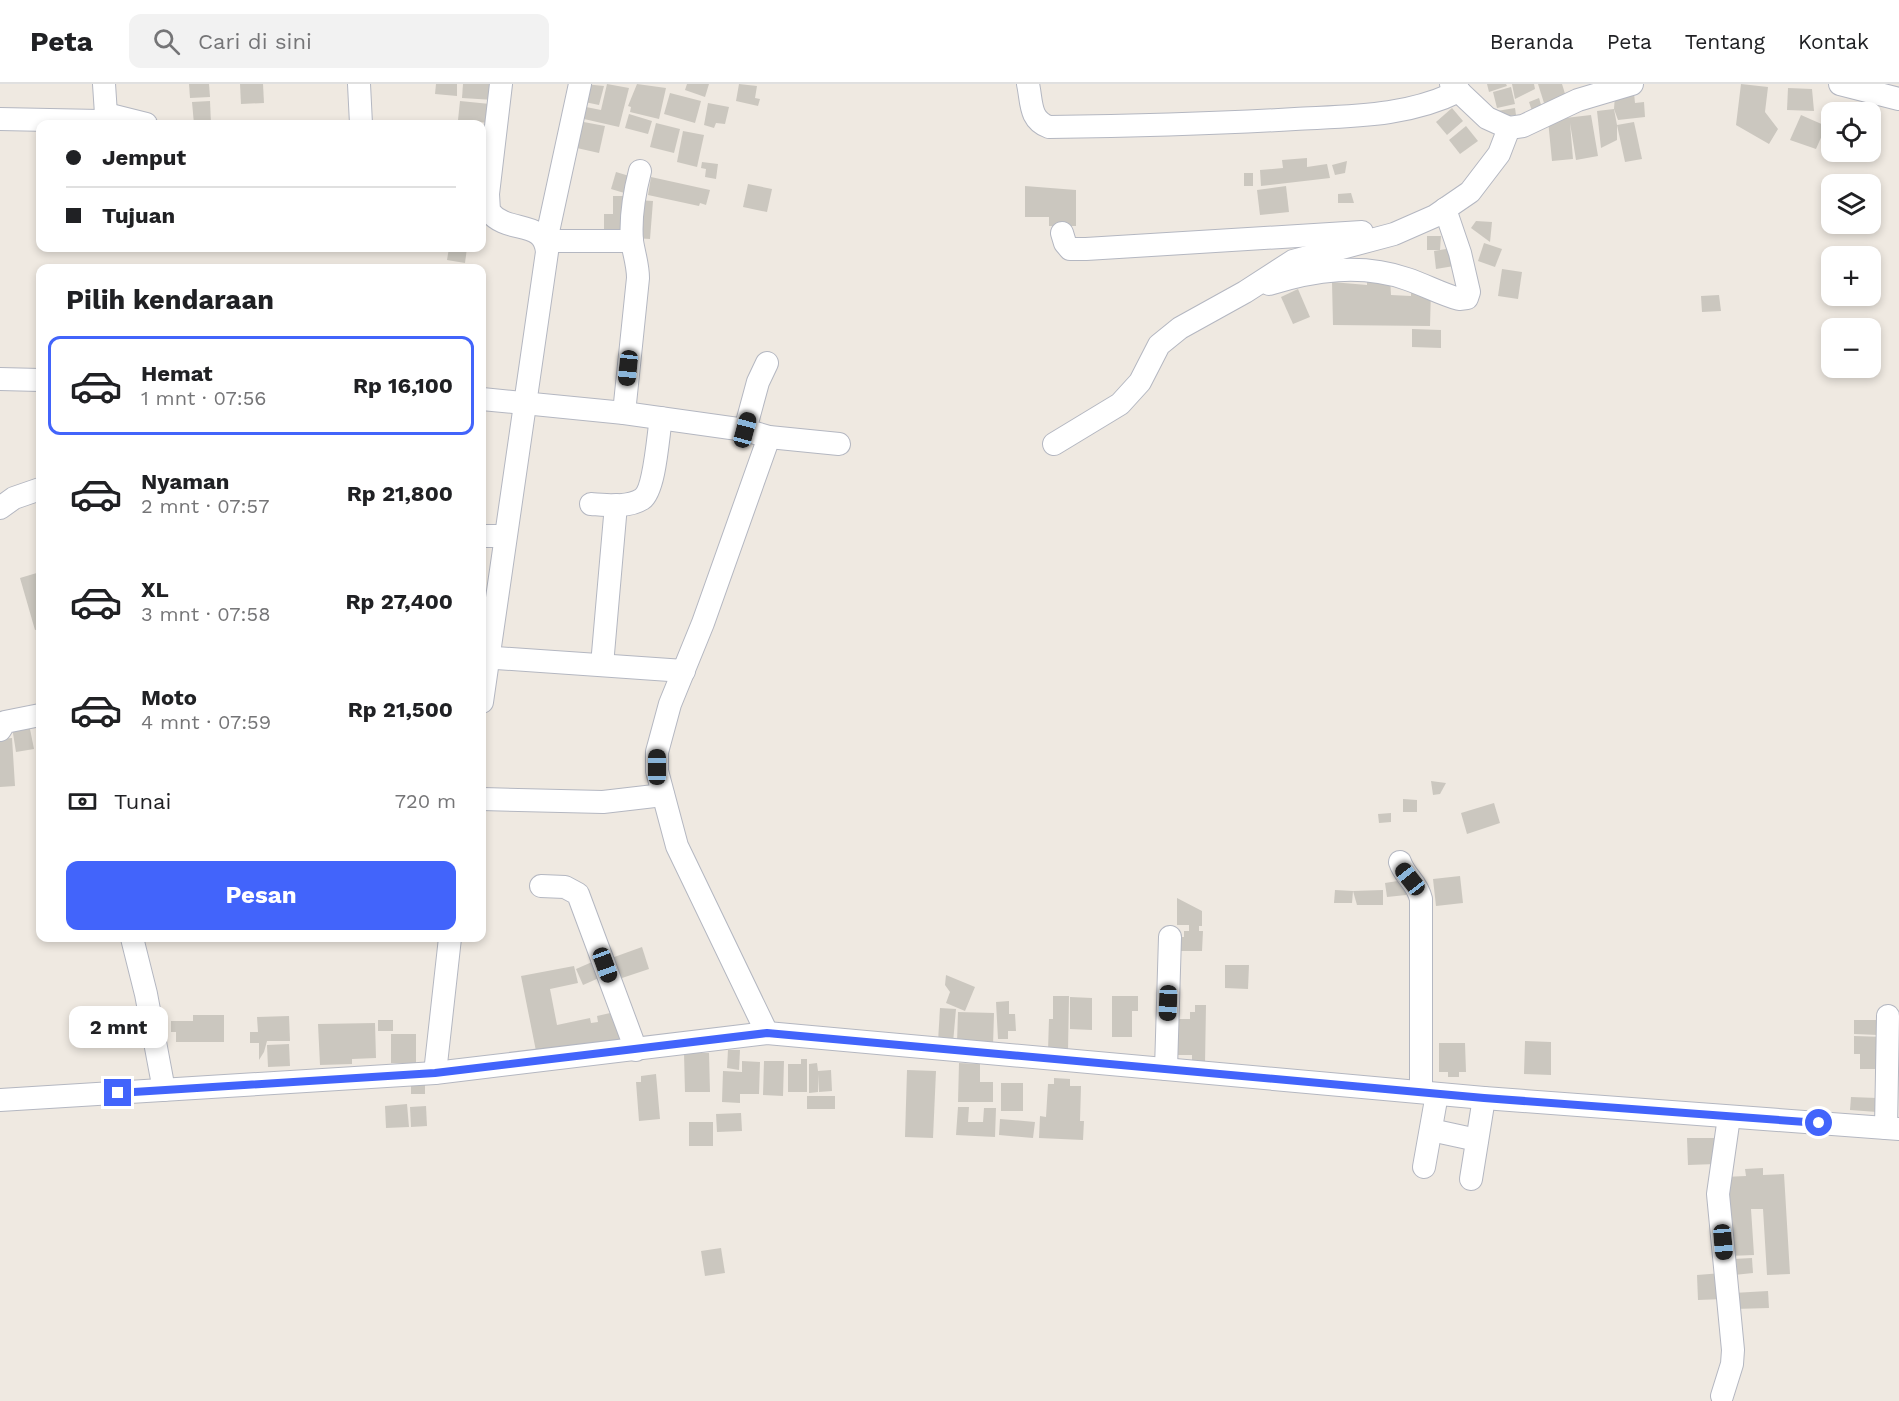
<!DOCTYPE html>
<html lang="id">
<meta charset="utf-8">
<style>
:root{--surface:#fff;--page:#f2f2f2;--text:#202124;--muted:#757577;--line:#e0e0e0;--accent:#4264fb}
body{margin:0;font-family:"Work Sans",sans-serif;background:var(--page);color:var(--text);height:100vh;display:flex;flex-direction:column;font-size:22px;white-space:nowrap}
*{box-sizing:border-box;margin:0}
p{font-size:20px;color:var(--muted)}
.icon{flex:none;width:33px;height:33px;fill:none;stroke:currentColor;stroke-width:2;stroke-linecap:round;stroke-linejoin:round}
.map{position:relative;flex:1;overflow:hidden}
.sheet{position:absolute;left:36px;top:180px;width:450px;height:678px;display:flex;flex-direction:column;background:var(--surface);border-radius:12px;box-shadow:0 3px 9px #0003}
.sheet>*{flex:none}
.banner{position:absolute;left:36px;top:36px;width:450px;height:132px;border-radius:12px;box-shadow:0 3px 9px #0003;display:grid;align-content:center;height:132px;padding:0 30px;background:var(--surface)}
.tools{position:absolute;left:1821px;top:18px;display:grid;gap:12px}
.tools a{display:grid;place-items:center;width:60px;height:60px;border-radius:12px;background:var(--surface);box-shadow:0 3px 9px #0003;font-size:30px}
.end{position:absolute;width:27px;height:27px;margin:-14px;border:8px solid #4264fb;background:#fff;box-shadow:0 0 0 3px #fff}
.from{border-radius:50%}
.bubble{position:absolute;height:42px;border-radius:12px;background:var(--surface);box-shadow:0 3px 9px #0003;font-size:20px;font-weight:700;line-height:42px;text-align:center}
.car{position:absolute;width:18px;height:36px;margin:-18px -9px;border-radius:8px;box-shadow:0 0 4px 2px #0007;background:linear-gradient(#222 24%,#8ab4d8 0 40%,#222 0 76%,#8ab4d8 0 86%,#222 0)}
.banner b{display:flex;align-items:center;gap:21px;height:57px;font-size:22px}
.banner b+b{border-top:2px solid var(--line)}
.banner i{width:15px;height:15px;background:var(--text)}
ul{padding:0;list-style:none}
li{display:flex;align-items:center;gap:18px;height:99px;margin:0 12px 9px;padding:0 18px;border:3px solid transparent;border-radius:12px}
li div{flex:1}
li b{display:block;font-size:22px}
li em{font-style:normal;font-weight:700}
li.on{border-color:var(--accent)}
li>.icon{width:54px;height:54px;stroke-width:1.5}
h2{padding:0 30px;font-size:27px;line-height:72px}
.pay{display:flex;align-items:center;gap:15px;height:66px;padding:0 30px;font-size:22px}
.pay p{margin-inline-start:auto}
.action{display:flex;gap:12px;margin-top:auto;padding:12px 30px}
.action a{flex:1;height:69px;border-radius:12px;background:var(--accent);color:#fff;font-size:24px;font-weight:700;line-height:69px;text-align:center}
header{display:flex;align-items:center;gap:36px;box-sizing:border-box;height:84px;padding:0 30px;background:var(--surface);border-bottom:2px solid var(--line)}
header strong{font-size:28px}
nav{display:flex;gap:33px;margin-inline-start:auto;font-size:21px}
.search{width:420px;height:54px;background:var(--page);display:flex;align-items:center;gap:15px;box-sizing:border-box;padding:0 21px;border-radius:12px;color:var(--muted);font-size:22px}
.map>svg:first-child{display:block}
.building{fill:#cbc7bf}
.lines{fill:none;stroke-linecap:round;stroke-linejoin:round}
.minor-casing{stroke:#b4b7c1;stroke-width:24}
.minor{stroke:#fff;stroke-width:22}
.route{stroke:#4264fb;stroke-width:8}
</style>
<header>
<strong>Peta</strong>
<div class="search"><svg class="icon" aria-label="search" viewBox="0 0 24 24"><circle cx="10" cy="10" r="6"/><path d="M15 15l6 6"/></svg>Cari di sini</div>
<nav><a>Beranda</a><a>Peta</a><a>Tentang</a><a>Kontak</a></nav>
</header>
<div class="map">
<svg width="1899" height="1317" viewBox="0 0 1899 1317">
<rect width="100%" height="100%" fill="#efe9e1"/>
<g class="building">
<polygon points="189,0 209,0 210,13 190,14"/>
<polygon points="240,0 263,0 264,19 241,20"/>
<polygon points="436,0 457,0 457,12 435,10"/>
<polygon points="463,0 495,0 494,16 462,14"/>
<polygon points="584,0 604,2 599,21 580,17"/>
<polygon points="607,0 629,4 619,43 584,35 586,23 601,26"/>
<polygon points="637,0 666,4 659,35 630,28 631,23 628,22"/>
<polygon points="687,0 709,0 705,13 685,6"/>
<polygon points="739,0 757,2 755,14 760,15 758,22 736,17"/>
<polygon points="1487,0 1506,0 1507,2 1489,8"/>
<polygon points="1512,0 1534,0 1535,5 1515,15"/>
<polygon points="1538,0 1562,0 1566,13 1544,19"/>
<polygon points="1741,0 1768,3 1765,28 1778,45 1769,60 1736,41"/>
<polygon points="1511,3 1515,20 1497,24 1493,8"/>
<polygon points="1788,4 1812,5 1814,27 1787,26"/>
<polygon points="670,9 701,17 695,39 664,30"/>
<polygon points="1634,9 1635,19 1644,18 1645,33 1618,36 1614,25 1615,11"/>
<polygon points="1539,14 1542,24 1532,27 1529,18"/>
<polygon points="210,17 211,40 194,40 192,18"/>
<polygon points="460,17 490,20 489,39 458,36"/>
<polygon points="708,19 729,23 725,40 716,39 714,44 704,41"/>
<polygon points="1452,24 1463,37 1447,51 1436,38"/>
<polygon points="1515,24 1516,31 1504,33 1497,27"/>
<polygon points="1614,25 1617,41 1617,56 1601,64 1597,27"/>
<polygon points="629,30 652,37 648,50 625,44"/>
<polygon points="1591,31 1598,72 1576,76 1570,39 1573,75 1552,77 1548,36"/>
<polygon points="1801,31 1826,42 1816,65 1790,56"/>
<polygon points="573,36 605,42 599,69 568,62"/>
<polygon points="1634,38 1642,75 1625,78 1617,41"/>
<polygon points="656,39 680,45 674,69 650,63"/>
<polygon points="1466,42 1478,57 1460,70 1449,56"/>
<polygon points="683,47 704,51 697,83 677,78"/>
<polygon points="1307,74 1307,83 1327,80 1330,94 1261,102 1260,86 1283,84 1282,76"/>
<polygon points="1347,77 1345,89 1335,91 1332,81"/>
<polygon points="702,78 718,80 716,95 705,93 706,85 701,84"/>
<polygon points="616,88 636,94 631,111 611,105"/>
<rect x="1244" y="89" width="9" height="13"/>
<polygon points="651,93 710,106 706,121 700,119 699,122 648,111"/>
<polygon points="748,100 772,105 767,128 743,123"/>
<polygon points="1025,102 1076,106 1076,142 1049,142 1049,133 1025,133"/>
<polygon points="1286,102 1289,128 1260,131 1257,106"/>
<polygon points="1351,109 1354,119 1338,119 1338,110"/>
<polygon points="613,112 630,112 630,153 604,150 604,130 613,130"/>
<polygon points="637,116 653,117 650,155 635,154"/>
<polygon points="1476,137 1492,138 1490,158 1471,144"/>
<polygon points="1427,152 1441,152 1440,166 1452,164 1454,182 1436,185 1434,167 1440,166 1427,166"/>
<polygon points="1484,159 1502,165 1495,183 1478,177"/>
<polygon points="449,164 467,164 465,179 447,176"/>
<polygon points="1502,185 1522,188 1518,215 1498,212"/>
<polygon points="1390,193 1391,211 1411,212 1411,206 1431,205 1430,242 1333,241 1332,198 1367,201 1367,195"/>
<polygon points="1298,205 1310,233 1293,240 1281,213"/>
<polygon points="1719,211 1721,227 1702,228 1701,212"/>
<polygon points="1412,245 1441,246 1441,264 1412,263"/>
<polygon points="40,488 40,545 35,546 20,494"/>
<polygon points="29,640 34,665 16,668 12,643"/>
<polygon points="12,654 15,702 0,703 0,655"/>
<polygon points="1431,697 1446,699 1440,710 1433,711"/>
<polygon points="1403,715 1417,716 1417,728 1403,728"/>
<polygon points="1494,719 1500,739 1467,750 1461,729"/>
<polygon points="1391,729 1391,738 1379,739 1378,730"/>
<polygon points="1460,792 1463,819 1436,822 1433,795"/>
<polygon points="1410,795 1406,811 1387,813 1385,799"/>
<polygon points="1335,806 1353,807 1352,819 1334,819"/>
<polygon points="1383,806 1383,821 1357,821 1353,807"/>
<polygon points="1177,814 1202,827 1202,842 1199,842 1199,847 1203,847 1202,867 1177,867 1177,853 1184,853 1184,847 1189,847 1189,841 1177,841"/>
<polygon points="642,863 649,885 613,897 606,876"/>
<polygon points="599,875 606,891 583,901 576,885"/>
<polygon points="1225,881 1249,881 1248,905 1225,904"/>
<polygon points="574,882 578,899 550,905 557,941 590,934 591,939 598,938 597,932 619,927 624,956 537,972 521,892"/>
<polygon points="946,891 975,903 965,927 946,919 950,908 945,901"/>
<polygon points="1053,912 1069,912 1068,967 1048,967 1049,935 1053,935"/>
<polygon points="1112,912 1138,912 1138,927 1132,927 1132,953 1112,953"/>
<polygon points="1070,913 1092,914 1092,946 1070,945"/>
<polygon points="1009,917 1009,930 1015,930 1016,947 1008,947 1008,955 998,955 996,918"/>
<polygon points="1195,921 1206,921 1205,980 1192,980 1192,971 1178,971 1178,935 1190,935 1190,928 1195,928"/>
<polygon points="940,924 956,925 953,959 938,958"/>
<polygon points="958,928 994,929 993,961 957,959"/>
<polygon points="193,931 224,931 224,958 176,958 176,948 171,948 171,937 193,937"/>
<polygon points="289,932 290,957 267,957 264,968 259,976 259,959 250,959 250,948 258,948 257,933"/>
<rect x="378" y="936" width="15" height="11"/>
<polygon points="1854,936 1878,936 1878,951 1854,950"/>
<polygon points="375,939 376,974 352,975 352,980 320,981 318,940"/>
<rect x="391" y="950" width="25" height="29"/>
<polygon points="1854,952 1885,953 1878,985 1860,985 1860,970 1854,970"/>
<polygon points="1525,957 1551,958 1551,991 1524,990"/>
<polygon points="1439,959 1465,959 1466,988 1459,988 1459,993 1448,993 1448,988 1439,988"/>
<polygon points="289,960 290,982 268,983 267,961"/>
<polygon points="728,966 740,966 739,986 727,984"/>
<polygon points="684,969 709,969 710,1008 685,1008"/>
<polygon points="801,975 807,975 807,1008 788,1008 788,980 801,980"/>
<polygon points="742,977 760,978 759,1010 740,1010 740,1019 722,1018 723,987 742,988"/>
<polygon points="764,977 784,977 783,1012 763,1011"/>
<polygon points="817,979 818,987 831,986 832,1007 819,1008 818,990 818,1008 809,1009 809,980"/>
<polygon points="959,979 980,980 980,998 993,998 993,1018 958,1018"/>
<polygon points="907,986 936,987 933,1054 905,1053"/>
<polygon points="656,990 660,1035 639,1037 636,998 641,998 641,992"/>
<polygon points="1054,994 1070,995 1070,1002 1081,1002 1080,1037 1084,1037 1083,1056 1039,1054 1040,1032 1046,1033 1048,1000 1054,1000"/>
<rect x="1001" y="999" width="22" height="28"/>
<rect x="411" y="1000" width="14" height="10"/>
<rect x="807" y="1012" width="28" height="13"/>
<polygon points="1851,1013 1877,1014 1877,1028 1850,1026"/>
<polygon points="407,1020 409,1043 386,1044 385,1022"/>
<polygon points="426,1022 427,1042 411,1043 410,1023"/>
<polygon points="958,1023 969,1023 968,1038 983,1038 984,1024 996,1024 995,1053 956,1051"/>
<polygon points="741,1029 742,1047 717,1048 716,1030"/>
<polygon points="1000,1035 1035,1038 1033,1054 999,1051"/>
<rect x="689" y="1038" width="24" height="24"/>
<polygon points="1687,1054 1715,1054 1716,1080 1688,1081"/>
<polygon points="1763,1084 1763,1091 1784,1090 1790,1190 1767,1191 1763,1125 1751,1125 1754,1171 1729,1172 1724,1093 1746,1092 1745,1085"/>
<polygon points="721,1164 725,1189 705,1192 701,1167"/>
<polygon points="1752,1174 1753,1189 1734,1191 1733,1175"/>
<polygon points="1722,1189 1724,1215 1698,1216 1697,1191"/>
<polygon points="1768,1207 1769,1224 1734,1225 1733,1209"/>
</g>
<g class="lines">
<defs>
<g id="minor">
<polyline points="359,0 361,40"/>
<polyline points="580,0 546,157 632,157"/>
<path d="M1028 0C1032 18 1029 36 1049 43 1131 42 1213 40 1295 35 1351 32 1407 33 1459 7"/>
<polyline points="1451,0 1487,34 1509,44 1523,42 1578,16 1632,0"/>
<polyline points="1840,0 1899,15"/>
<polyline points="106,30 146,40"/>
<polyline points="0,35 99,37 106,30 104,0"/>
<polyline points="1062,149 1065,159 1070,165 1086,165 1362,148"/>
<path d="M1269 200C1314 186 1361 179 1407 195 1425 201 1441 210 1459 215L1467 214 1469 208 1460 169 1445 125"/>
<polyline points="0,295 40,296"/>
<polyline points="482,315 624,329 745,346 769,353 839,360"/>
<path d="M624 329 638 194C638 181 634 170 632 157 630 132 634 110 640 87"/>
<polyline points="745,346 758,298 767,279"/>
<polyline points="1054,360 1120,320 1140,298 1159,261 1180,244 1245,208 1293,177 1394,150 1435,132 1470,108 1499,70 1509,44"/>
<path d="M591 420C606 421 628 424 642 415 655 406 658 351 661 334"/>
<polyline points="0,424 14,414 40,405"/>
<polyline points="482,452 505,452"/>
<polyline points="482,573 684,587"/>
<polyline points="602,581 616,421"/>
<path d="M482 618 547 168C544 134 507 151 489 127L488 110 501 0"/>
<polyline points="0,646 5,638 40,631"/>
<polyline points="482,715 603,718 663,711"/>
<path d="M1400 778C1405 793 1417 798 1421 815V1008"/>
<polyline points="541,802 565,803 578,810 636,966"/>
<polyline points="132,854 146,910 164,1006"/>
<polyline points="767,949 677,762 657,687 657,668 670,620 703,539 769,353"/>
<polyline points="1166,985 1170,853"/>
<polyline points="435,989 450,854"/>
<polyline points="0,1016 435,989 767,949 1484,1014 1899,1045"/>
<polyline points="1886,1044 1888,932"/>
<polyline points="1431,1046 1477,1056"/>
<polyline points="1424,1083 1437,1010"/>
<polyline points="1471,1095 1484,1014"/>
<polyline points="1722,1312 1732,1280 1733,1266 1718,1110 1729,1033"/>
</g>
</defs>
<use href="#minor" class="minor-casing"/>
<use href="#minor" class="minor"/>
</g>
<g class="lines">
<polyline class="route" points="118,1009 435,989 767,949 1484,1014 1819,1039"/>
</g>
</svg>
<div class="tools">
<a><svg class="icon" aria-label="locate" viewBox="0 0 24 24"><circle cx="12" cy="12" r="6"/><path d="M12 2v4M12 18v4M2 12h4M18 12h4"/></svg></a>
<a><svg class="icon" aria-label="layers" viewBox="0 0 24 24"><path d="M12 4l9 5-9 5-9-5zM3 14l9 5 9-5"/></svg></a>
<a>+</a>
<a>−</a>
</div>
<i class="end from" style="left:1819px;top:1039px"></i>
<i class="end" style="left:118px;top:1009px"></i>
<div class="bubble" style="left:69px;top:922px;width:99px">2 mnt</div>
<i class="car" style="left:628px;top:284px;rotate:186deg"></i>
<i class="car" style="left:745px;top:346px;rotate:15deg"></i>
<i class="car" style="left:657px;top:683px;rotate:0deg"></i>
<i class="car" style="left:1410px;top:795px;rotate:322deg"></i>
<i class="car" style="left:605px;top:881px;rotate:160deg"></i>
<i class="car" style="left:1168px;top:919px;rotate:182deg"></i>
<i class="car" style="left:1723px;top:1158px;rotate:175deg"></i>
<div class="banner">
<b><i class="from"></i>Jemput</b>
<b><i></i>Tujuan</b>
</div>
<section class="sheet">
<h2>Pilih kendaraan</h2>
<ul>
<li class="on"><svg class="icon" aria-label="car" viewBox="0 0 24 24"><path d="M5 17H2v-5l4-1 3-4h7l3 4 3 1v5h-3M9 17h6M6 11h13"/><circle cx="7" cy="17" r="2"/><circle cx="17" cy="17" r="2"/></svg><div><b>Hemat</b><p>1 mnt · 07:56</p></div><em>Rp 16,100</em></li>
<li><svg class="icon" aria-label="car" viewBox="0 0 24 24"><path d="M5 17H2v-5l4-1 3-4h7l3 4 3 1v5h-3M9 17h6M6 11h13"/><circle cx="7" cy="17" r="2"/><circle cx="17" cy="17" r="2"/></svg><div><b>Nyaman</b><p>2 mnt · 07:57</p></div><em>Rp 21,800</em></li>
<li><svg class="icon" aria-label="car" viewBox="0 0 24 24"><path d="M5 17H2v-5l4-1 3-4h7l3 4 3 1v5h-3M9 17h6M6 11h13"/><circle cx="7" cy="17" r="2"/><circle cx="17" cy="17" r="2"/></svg><div><b>XL</b><p>3 mnt · 07:58</p></div><em>Rp 27,400</em></li>
<li><svg class="icon" aria-label="car" viewBox="0 0 24 24"><path d="M5 17H2v-5l4-1 3-4h7l3 4 3 1v5h-3M9 17h6M6 11h13"/><circle cx="7" cy="17" r="2"/><circle cx="17" cy="17" r="2"/></svg><div><b>Moto</b><p>4 mnt · 07:59</p></div><em>Rp 21,500</em></li>
</ul>
<div class="pay"><svg class="icon" aria-label="cash" viewBox="0 0 24 24"><path d="M3 7h18v10H3z"/><circle cx="12" cy="12" r="2"/></svg>Tunai<p>720 m</p></div>
<div class="action"><a>Pesan</a></div>
</section>
</div>
